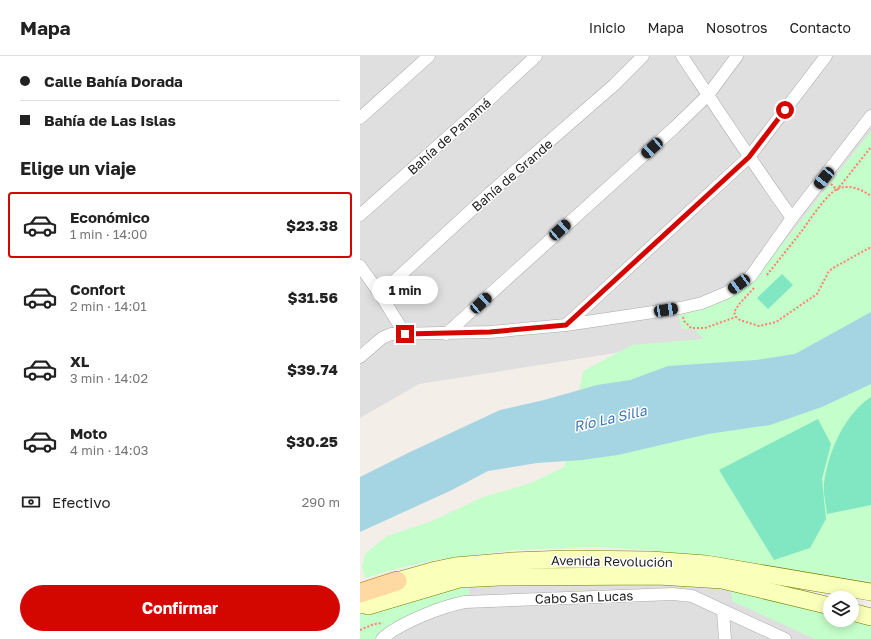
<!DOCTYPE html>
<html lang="es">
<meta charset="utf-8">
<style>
:root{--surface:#fff;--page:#f2f2f2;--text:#222;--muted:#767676;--line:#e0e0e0;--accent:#d40600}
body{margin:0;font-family:"Golos Text",sans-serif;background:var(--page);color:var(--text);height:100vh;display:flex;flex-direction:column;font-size:15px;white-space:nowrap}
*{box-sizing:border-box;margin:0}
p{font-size:13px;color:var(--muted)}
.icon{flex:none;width:22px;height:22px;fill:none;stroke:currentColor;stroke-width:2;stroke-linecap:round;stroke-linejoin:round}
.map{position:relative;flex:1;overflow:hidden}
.sheet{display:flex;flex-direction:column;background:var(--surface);width:360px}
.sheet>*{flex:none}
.hud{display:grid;align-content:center;height:88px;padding:0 20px;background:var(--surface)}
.buttons{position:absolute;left:463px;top:535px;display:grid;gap:8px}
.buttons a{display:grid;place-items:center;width:36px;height:36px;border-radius:50%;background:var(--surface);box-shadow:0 2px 10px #0003;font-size:20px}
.end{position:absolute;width:18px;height:18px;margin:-9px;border:5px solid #d40600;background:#fff;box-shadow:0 0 0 2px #fff}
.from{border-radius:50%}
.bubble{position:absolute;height:28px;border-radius:14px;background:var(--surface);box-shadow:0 2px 10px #0003;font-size:13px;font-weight:700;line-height:28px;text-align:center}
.car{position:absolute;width:12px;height:24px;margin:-12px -6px;border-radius:5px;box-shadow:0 0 3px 1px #0007;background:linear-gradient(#222 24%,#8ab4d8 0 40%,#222 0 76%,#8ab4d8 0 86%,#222 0)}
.hud b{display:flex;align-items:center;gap:14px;height:38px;font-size:15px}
.hud b+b{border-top:1px solid var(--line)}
.hud i{width:10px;height:10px;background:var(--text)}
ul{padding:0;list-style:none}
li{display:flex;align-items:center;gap:12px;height:66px;margin:0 8px 6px;padding:0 12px;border:2px solid transparent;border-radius:4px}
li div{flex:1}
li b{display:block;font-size:15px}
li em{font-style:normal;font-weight:700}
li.active{border-color:var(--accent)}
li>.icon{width:36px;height:36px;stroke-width:1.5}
h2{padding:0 20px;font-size:18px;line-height:48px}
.pay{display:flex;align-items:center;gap:10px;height:44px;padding:0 20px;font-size:15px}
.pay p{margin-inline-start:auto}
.cta{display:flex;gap:8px;margin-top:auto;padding:8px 20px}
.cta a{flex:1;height:46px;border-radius:24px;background:var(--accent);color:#fff;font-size:16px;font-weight:700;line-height:46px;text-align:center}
header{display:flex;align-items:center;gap:24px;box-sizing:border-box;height:56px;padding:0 20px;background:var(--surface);border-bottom:1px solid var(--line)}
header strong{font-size:19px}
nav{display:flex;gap:22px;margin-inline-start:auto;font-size:14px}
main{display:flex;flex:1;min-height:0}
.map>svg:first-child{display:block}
.residential{fill:#e0dfdf}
.park{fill:#c4feca}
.pitch{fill:#80e7c2}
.water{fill:#a5d4e3}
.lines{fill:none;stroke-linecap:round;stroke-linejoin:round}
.street-casing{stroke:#a9a9a9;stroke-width:13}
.secondary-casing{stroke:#708200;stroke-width:18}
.primary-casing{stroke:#a06f00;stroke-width:20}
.path{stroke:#ff806d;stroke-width:2;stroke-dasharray:2 2;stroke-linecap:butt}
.street{stroke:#fff;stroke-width:12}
.secondary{stroke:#faffba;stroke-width:17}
.primary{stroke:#ffd9a1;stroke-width:19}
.route{stroke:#d40600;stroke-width:5}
.labels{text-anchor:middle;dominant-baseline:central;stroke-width:3;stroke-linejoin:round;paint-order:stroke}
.street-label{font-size:13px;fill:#222;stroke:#fff}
.water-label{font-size:14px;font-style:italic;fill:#4178b3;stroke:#fff}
</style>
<header>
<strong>Mapa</strong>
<nav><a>Inicio</a><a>Mapa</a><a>Nosotros</a><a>Contacto</a></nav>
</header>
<main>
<section class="sheet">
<div class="hud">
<b><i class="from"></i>Calle Bahía Dorada</b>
<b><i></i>Bahía de Las Islas</b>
</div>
<h2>Elige un viaje</h2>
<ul>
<li class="active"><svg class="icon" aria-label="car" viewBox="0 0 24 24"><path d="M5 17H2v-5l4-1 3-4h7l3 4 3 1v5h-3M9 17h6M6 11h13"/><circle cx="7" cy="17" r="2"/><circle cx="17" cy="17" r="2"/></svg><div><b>Económico</b><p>1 min · 14:00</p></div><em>$23.38</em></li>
<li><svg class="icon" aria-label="car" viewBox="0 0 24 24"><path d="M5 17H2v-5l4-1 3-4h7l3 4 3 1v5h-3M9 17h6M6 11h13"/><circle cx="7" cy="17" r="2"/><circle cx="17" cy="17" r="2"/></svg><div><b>Confort</b><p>2 min · 14:01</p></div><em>$31.56</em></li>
<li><svg class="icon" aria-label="car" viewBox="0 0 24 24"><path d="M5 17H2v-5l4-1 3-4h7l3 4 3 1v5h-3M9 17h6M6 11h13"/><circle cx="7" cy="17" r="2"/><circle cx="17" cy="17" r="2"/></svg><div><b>XL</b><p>3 min · 14:02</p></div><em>$39.74</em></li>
<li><svg class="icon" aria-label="car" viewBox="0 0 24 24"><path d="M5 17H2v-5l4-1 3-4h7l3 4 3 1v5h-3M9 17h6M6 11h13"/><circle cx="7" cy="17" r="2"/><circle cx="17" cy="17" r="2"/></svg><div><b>Moto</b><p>4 min · 14:03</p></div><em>$30.25</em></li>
</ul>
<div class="pay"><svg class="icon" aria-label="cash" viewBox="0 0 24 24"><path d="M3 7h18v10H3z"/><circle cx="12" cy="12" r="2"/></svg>Efectivo<p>290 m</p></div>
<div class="cta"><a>Confirmar</a></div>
</section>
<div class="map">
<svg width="511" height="583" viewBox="0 0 511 583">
<rect width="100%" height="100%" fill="#f3efe8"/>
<g class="residential">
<polygon points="0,0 511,0 511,222 344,283 59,328 0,362"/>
<polygon points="110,519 363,521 470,564 511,583 0,583 0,558"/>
</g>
<g class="park">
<path d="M511 75V526L286 494 232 491 155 494 76 504 44 511 5 522 2 511 5 498 27 480 72 465 123 441 171 427 204 411 223 315 272 289 344 283 334 273H322L318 258C342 254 366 247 386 231 392 225 397 218 403 213Z"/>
<polygon points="110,519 109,538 32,572 20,583 0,583 0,552"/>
<polygon points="371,529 470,556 470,564 492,564 511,569 511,583 455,583 372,545"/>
</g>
<g class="pitch">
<polygon points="422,218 433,229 408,253 397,242"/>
<path d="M511 341V449L467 458C466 448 463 437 464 428 468 396 484 359 511 341Z"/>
<polygon points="458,363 471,388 462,423 466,463 450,492 414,504 359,414"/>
</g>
<polygon class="water" points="511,256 511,328 462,351 410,369 348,378 258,399 222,404 177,407 128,415 92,434 0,476 0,421 50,396 140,354 184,344 237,329 270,324 308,310 396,304 435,298"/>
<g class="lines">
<defs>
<g id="street">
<path d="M322 0C358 54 394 109 432 162"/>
<polyline points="0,62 69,0"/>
<polyline points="0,159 117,55 176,0"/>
<polyline points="0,210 20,238 45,278"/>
<polyline points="20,238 130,137 254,29 283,0"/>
<polyline points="206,269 389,101 466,0"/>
<polyline points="86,278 315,71 348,39 377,0"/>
<polyline points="0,301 22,282 31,278 130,276 206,269 320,252 342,247 368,236 391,220 432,162 511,60"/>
<polyline points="363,555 365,583"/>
<path d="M22 583C39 567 83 550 105 546L313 538 332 540 425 583"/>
</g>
<g id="secondary">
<polyline points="0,549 37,525 76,514 95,510 152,505 208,503 291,504 346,508 511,536"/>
<polyline points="8,550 99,523 140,521 298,520 362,524 470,550"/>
<polyline points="492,556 511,561"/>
</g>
<polyline id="primary" points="0,537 37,525"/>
</defs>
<use href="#street" class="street-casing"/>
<use href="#secondary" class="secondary-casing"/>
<use href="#primary" class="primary-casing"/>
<g class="path">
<polyline points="471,128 477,134 511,91"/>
<path d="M407 219C418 205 430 190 441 176 449 165 466 139 477 133 489 128 501 133 511 140"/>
<polyline points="394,232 380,247 374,256 376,261 380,264 399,270 416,266 457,238 469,215 473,212 511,191"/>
<polyline points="323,261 324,265 331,272 345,272 376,261"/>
<polyline points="0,574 14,568 23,567"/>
</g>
<use href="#street" class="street"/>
<use href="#secondary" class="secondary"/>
<use href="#primary" class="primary"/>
</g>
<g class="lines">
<polyline class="route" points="45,278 130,276 206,269 389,101 425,54"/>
</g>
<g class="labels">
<g class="street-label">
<text transform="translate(89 80) rotate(-42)">Bahía de Panamá</text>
<text transform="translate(152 119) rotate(-41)">Bahía de Grande</text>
<text transform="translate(252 505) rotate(1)">Avenida Revolución</text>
<text transform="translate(224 541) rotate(-2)">Cabo San Lucas</text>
</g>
<g class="water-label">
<text transform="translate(250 362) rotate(-13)">Río La Silla</text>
</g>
</g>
</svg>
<div class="buttons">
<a><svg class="icon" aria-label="layers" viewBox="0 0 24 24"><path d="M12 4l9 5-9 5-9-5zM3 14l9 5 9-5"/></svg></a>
</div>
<i class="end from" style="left:425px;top:54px"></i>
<i class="end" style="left:45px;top:278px"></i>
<div class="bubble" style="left:12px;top:220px;width:66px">1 min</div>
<i class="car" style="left:292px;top:92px;rotate:228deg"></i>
<i class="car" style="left:464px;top:122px;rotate:219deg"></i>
<i class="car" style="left:200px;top:174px;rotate:48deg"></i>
<i class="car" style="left:379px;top:228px;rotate:234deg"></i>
<i class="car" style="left:121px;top:247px;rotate:48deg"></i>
<i class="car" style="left:306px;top:254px;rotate:81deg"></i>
</div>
</main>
